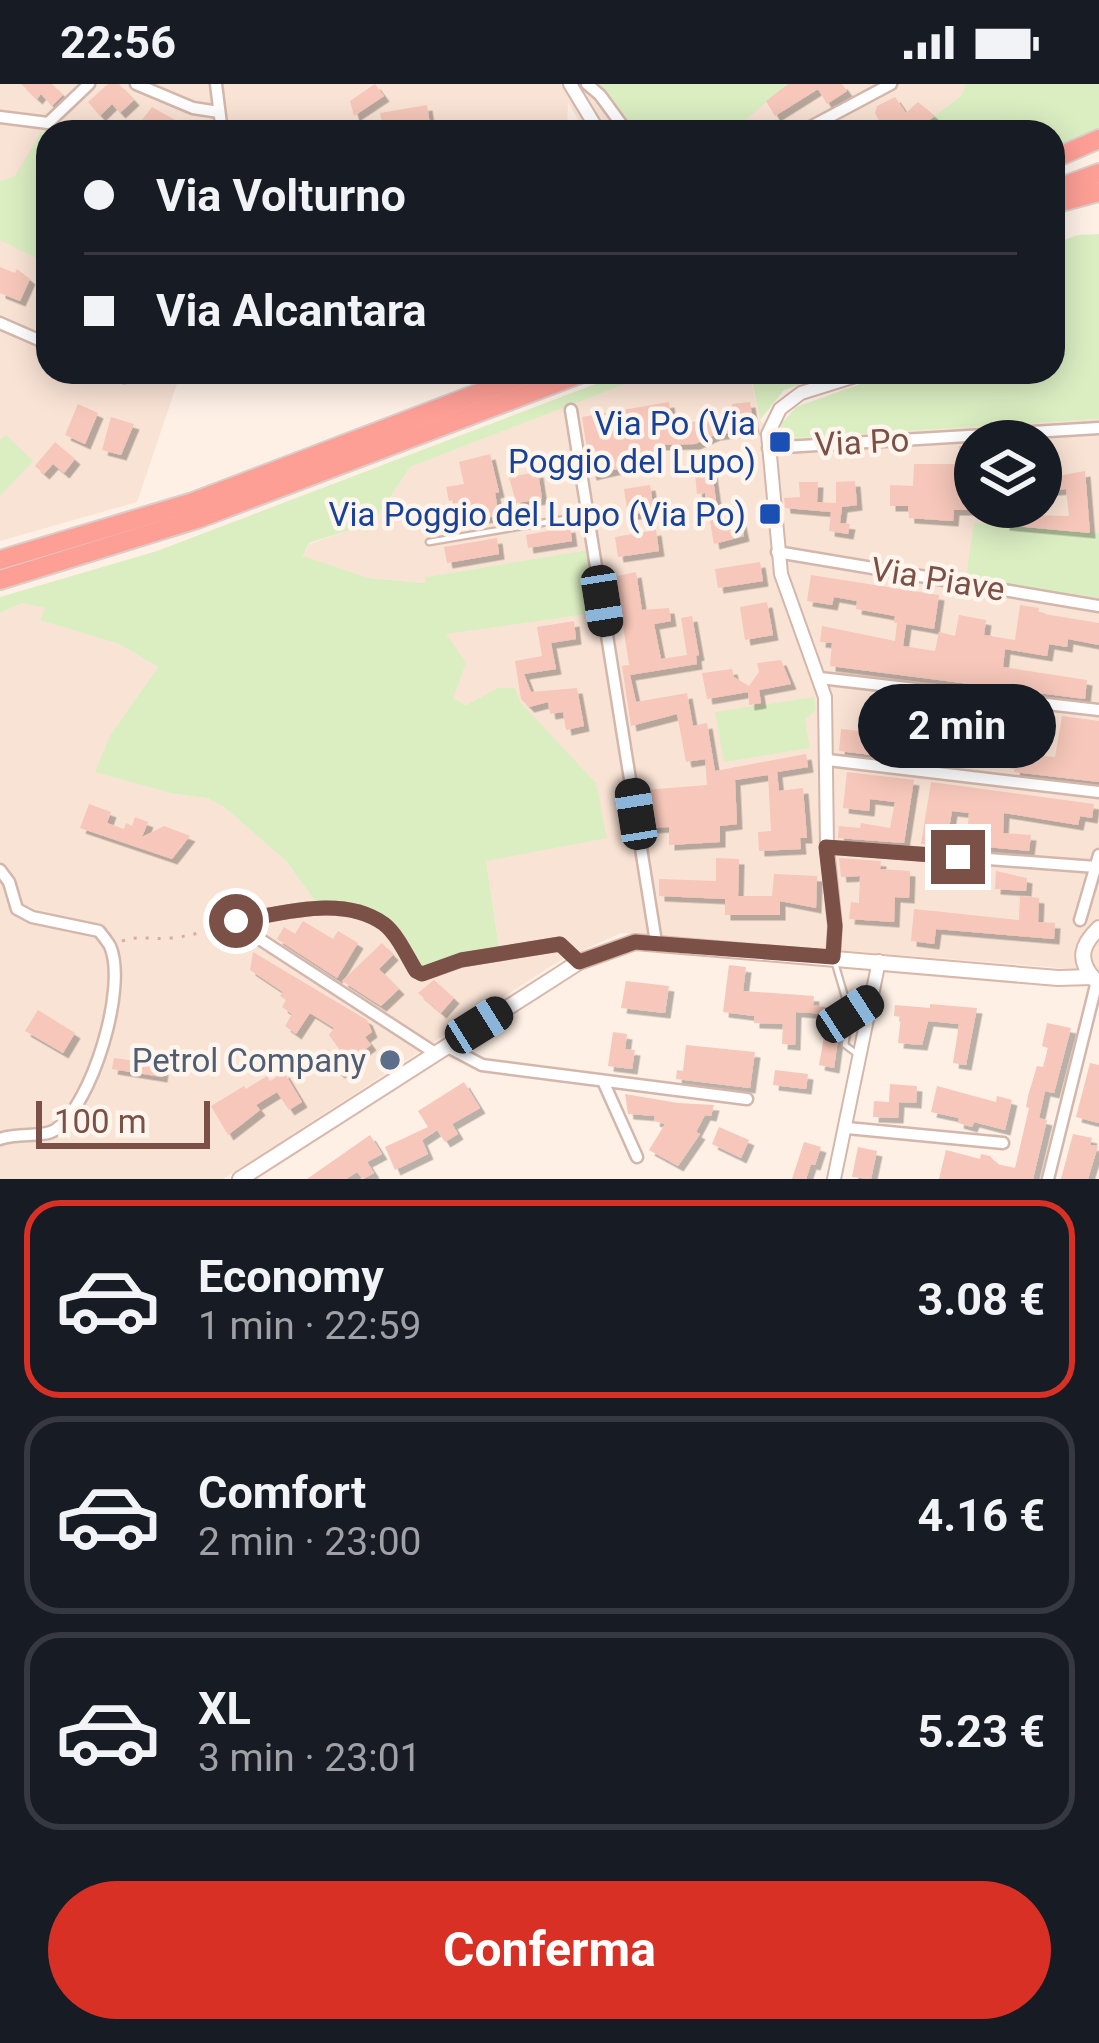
<!DOCTYPE html>
<html lang="it">
<meta charset="utf-8">
<style>
:root{--surface:#171b24;--page:#242831;--text:#f1f3f6;--muted:#9ea1a6;--line:#363941;--accent:#d93025}
body{margin:0;font-family:Roboto,sans-serif;background:var(--page);color:var(--text);height:100vh;display:flex;flex-direction:column;font-size:45px;white-space:nowrap}
*{box-sizing:border-box;margin:0}
p{font-size:39px;color:var(--muted)}
.icon{flex:none;width:66px;height:66px;fill:none;stroke:currentColor;stroke-width:2;stroke-linecap:round;stroke-linejoin:round}
.map{position:relative;height:1095px;overflow:hidden}
.drawer{display:flex;flex-direction:column;background:var(--surface);flex:1}
.drawer>*{flex:none}
.top-card{position:absolute;left:36px;top:36px;width:1029px;height:264px;border-radius:36px;box-shadow:0 6px 30px #0003;display:grid;align-content:center;height:264px;padding:0 48px;background:var(--surface)}
.controls{position:absolute;left:954px;top:336px;display:grid;gap:24px}
.controls a{display:grid;place-items:center;width:108px;height:108px;border-radius:50%;background:var(--surface);box-shadow:0 6px 30px #0003;font-size:60px}
.scale{position:absolute;left:36px;bottom:30px;width:174px;box-sizing:border-box;padding-left:12px;border:6px solid #7a5047;border-top:0;font-size:33px;line-height:42px;white-space:nowrap;color:#7a5047;-webkit-text-stroke:9px #fff5ed;paint-order:stroke}
.end{position:absolute;width:54px;height:54px;margin:-27px;border:15px solid #7a5047;background:#fff;box-shadow:0 0 0 6px #fff}
.from{border-radius:50%}
.bubble{position:absolute;height:84px;border-radius:42px;background:var(--surface);box-shadow:0 6px 30px #0003;font-size:39px;font-weight:700;line-height:84px;text-align:center}
.car{position:absolute;width:36px;height:72px;margin:-36px -18px;border-radius:15px;box-shadow:0 0 9px 3px #0007;background:linear-gradient(#222 24%,#8ab4d8 0 40%,#222 0 76%,#8ab4d8 0 86%,#222 0)}
.top-card b{display:flex;align-items:center;gap:42px;height:114px;font-size:45px}
.top-card b+b{border-top:3px solid var(--line)}
.top-card i{width:30px;height:30px;background:var(--text)}
ul{padding:21px 0 0;list-style:none}
li{display:flex;align-items:center;gap:36px;height:198px;margin:0 24px 18px;padding:0 24px;border:6px solid var(--line);border-radius:36px}
li div{flex:1}
li b{display:block;font-size:45px}
li em{font-style:normal;font-weight:700}
li.on{border-color:var(--accent)}
li>.icon{width:108px;height:108px;stroke-width:1.5}
.action{display:flex;gap:24px;margin-top:auto;padding:24px 48px}
.action a{flex:1;height:138px;border-radius:72px;background:var(--accent);color:#fff;font-size:48px;font-weight:700;line-height:138px;text-align:center}
.status{display:flex;justify-content:space-between;align-items:center;height:84px;padding:0 60px;background:var(--surface);direction:ltr}
.status svg{height:33px;fill:currentColor}
.map>svg:first-child{display:block}
.residential{fill:#f9e3d5;fill-rule:evenodd}
.green{fill:#dbeec2}
.building{fill:#f6c7ba;filter:url(#shadow)}
.lines{fill:none;stroke-linecap:round;stroke-linejoin:round}
.service-casing{stroke:#d4b7ac;stroke-width:9}
.minor-casing{stroke:#d4b7ac;stroke-width:15}
.tertiary-casing{stroke:#d4b7ac;stroke-width:16}
.secondary-casing{stroke:#dab7ab;stroke-width:18}
.motorway-casing{stroke:#dacecb;stroke-width:22}
.path{stroke:#dcaa9c;stroke-width:3;stroke-dasharray:3 9;stroke-linecap:butt}
.service{stroke:#fff;stroke-width:4.5}
.minor{stroke:#fff;stroke-width:10}
.tertiary{stroke:#fff;stroke-width:12}
.secondary{stroke:#fff;stroke-width:14}
.motorway{stroke:#fe9f96;stroke-width:18}
.route{stroke:#7a5047;stroke-width:15}
.transit-dot{fill:#1a4fb4;stroke:#fff5ed;stroke-width:4.5}
.service-dot{fill:#5c6f8a;stroke:#fff5ed;stroke-width:4.5}
.labels{text-anchor:middle;dominant-baseline:central;stroke-width:9;stroke-linejoin:round;paint-order:stroke}
.transit-label{font-size:33px;fill:#164399;stroke:#fff5ed;text-anchor:end}
.street-label{font-size:33px;fill:#7a5047;stroke:#fff5ed}
.service-label{font-size:33px;fill:#4e5e75;stroke:#fff5ed;text-anchor:end}
</style>
<div class="status"><b>22:56</b><svg viewBox="0 0 49 12"><path d="M0 12V9h3v3zM5 12V6h3v6zM10 12V3h3v9zM15 12V0h3v12zM26 1h20v11H26zM47 4h2v5h-2z"/></svg></div>
<div class="map">
<svg width="1099" height="1095" viewBox="0 0 1099 1095">
<defs>
<filter id="shadow"><feDropShadow dx="5.5" dy="5.5" stdDeviation="0" flood-color="#0004"/></filter>
</defs>
<rect width="100%" height="100%" fill="#fef0e5"/>
<g class="residential">
<polygon points="0,0 965,0 961,12 913,48 586,48 568,19 567,48 48,48 48,288 181,288 137,418 0,457"/>
<path d="M657 288H749L760 336 778 355 1099 335V887L621 849 559 877 223 1095H0V529L22 519 46 524 41 536 119 560 158 583 110 651 96 688 174 710 207 714 224 723 286 777 317 820H344L388 836 425 883 499 862 486 777 521 619 515 604H497L466 621 453 614 445 549 595 529 587 466 427 493 426 499 369 494 303 473 309 460 356 444 367 449 410 383ZM975 357H1041V423H975Z"/>
</g>
<g class="green">
<polygon points="597,0 788,0 731,48 633,48"/>
<polygon points="965,0 1099,0 1099,45 1053,63 1053,48 913,48 961,12"/>
<polygon points="44,44 56,48 48,48 48,180 0,156 0,97 15,92"/>
<polygon points="1099,150 1099,335 778,355 782,339 796,323 894,288 1053,288 1053,160 1078,151"/>
<path d="M627 288H657L410 383 367 449 356 444 309 459 303 472 369 494 425 499 426 493 587 466 595 529 446 550 466 579 453 614 466 621 497 604H515L521 619 596 699 607 754 486 777 499 863 463 870 425 884C409 876 407 859 397 846 380 824 342 820 317 820L286 777 224 723 207 714 174 710 95 688 110 651 158 583 119 560 40 536 45 524 22 519 0 529V513L157 467Z"/>
<polygon points="750,288 834,288 784,306 760,336"/>
<polygon points="6,351 33,377 0,412 0,356"/>
<polygon points="974,439 1099,449 1099,514 966,493"/>
<polygon points="814,613 816,626 805,635 810,664 724,678 715,628"/>
</g>
<g class="building">
<polygon points="21,0 52,0 63,11 52,22 41,10 37,15"/>
<polygon points="108,0 119,0 134,16 120,29 112,20 100,32 88,18"/>
<polygon points="375,0 384,12 354,32 350,17"/>
<polygon points="788,0 842,0 847,7 827,20 818,5 775,32 766,17"/>
<polygon points="895,13 906,29 918,18 935,32 913,48 885,48 875,29 877,22"/>
<polygon points="427,21 431,48 376,48 374,39 382,38 380,29"/>
<polygon points="152,23 177,37 168,48 158,48 142,36"/>
<polygon points="0,183 15,189 17,185 30,195 20,217 0,209"/>
<polygon points="669,318 672,342 733,330 732,320 750,318 754,346 715,351 695,360 654,361 657,376 591,391 582,333"/>
<polygon points="78,320 98,329 85,360 65,351"/>
<polygon points="111,333 134,340 121,371 102,366"/>
<polygon points="55,358 75,375 64,389 53,380 44,390 35,382"/>
<polygon points="959,362 971,362 975,426 954,426 953,437 909,434 908,422 890,422 890,401 913,402 914,380 960,380"/>
<polygon points="490,370 499,408 495,409 499,432 458,437 454,416 449,417 446,403 464,400 459,378"/>
<polygon points="1085,387 1090,449 1004,441 1005,425 1027,431 1069,432 1066,405 1041,407 1041,395"/>
<polygon points="538,388 542,415 516,419 509,393"/>
<polygon points="712,388 717,423 738,422 744,452 714,460 705,409 697,410 695,390"/>
<polygon points="855,397 857,421 842,423 840,439 850,440 848,450 829,447 831,428 785,424 784,414 800,413 799,398 818,398 817,418 836,419 836,398"/>
<polygon points="650,401 654,427 628,431 624,405"/>
<polygon points="570,443 572,457 528,464 526,451"/>
<polygon points="656,446 659,467 618,473 615,453"/>
<polygon points="497,454 499,470 447,479 444,463"/>
<polygon points="760,478 763,497 718,504 715,485"/>
<polygon points="636,488 642,526 669,524 671,537 654,540 661,575 687,571 681,534 692,532 699,571 696,572 697,580 630,591 636,618 687,609 693,642 707,639 715,687 806,670 808,683 777,688 779,707 803,704 807,754 800,754 801,765 759,767 758,748 771,747 768,691 735,696 737,740 720,742 720,758 669,761 669,743 648,744 645,706 707,701 705,675 686,678 677,630 631,642 622,582 629,581 621,529 616,530 608,494"/>
<polygon points="811,491 939,511 934,545 906,540 903,562 935,567 939,548 955,552 959,531 986,536 984,551 1015,556 1020,521 1039,524 1038,529 1099,539 1099,561 1068,555 1067,563 1049,560 1047,572 1005,565 1003,583 1087,596 1085,615 830,582 832,559 820,558 822,542 895,557 897,539 894,539 895,532 856,525 857,517 834,513 832,521 807,517"/>
<polygon points="767,518 773,551 745,556 740,523"/>
<polygon points="574,537 576,555 551,559 556,585 524,590 531,608 577,604 584,642 566,646 563,628 550,630 548,618 529,623 521,615 515,577 542,572 537,543"/>
<polygon points="781,576 791,600 759,606 761,619 749,621 748,608 707,615 702,589 732,585 734,593 749,602 759,588 757,579"/>
<polygon points="876,611 892,613 891,618 933,624 934,617 1025,627 1025,631 1040,633 1038,651 1026,650 1024,673 1041,675 1042,672 1055,673 1062,632 1099,637 1099,698 1014,688 1015,680 967,672 966,677 930,673 930,678 839,667 841,645 871,648"/>
<polygon points="847,688 914,696 904,759 838,754 839,742 860,744 861,739 890,744 895,718 870,715 869,727 843,724"/>
<polygon points="931,698 1094,720 1092,734 1080,732 1078,741 1004,729 1003,749 1031,751 1029,767 966,761 969,729 952,727 946,762 921,760"/>
<polygon points="89,720 111,728 107,739 124,745 126,739 132,742 135,733 148,738 142,753 164,742 190,752 172,775 80,744"/>
<polygon points="716,774 739,775 738,812 772,812 774,790 817,792 816,824 780,817 780,831 725,831 725,815 659,812 659,795 716,797"/>
<polygon points="839,774 881,777 880,785 910,787 909,814 895,813 894,838 849,835 851,818 859,819 860,792 841,793"/>
<polygon points="996,787 1027,794 1026,807 995,805"/>
<polygon points="1020,812 1039,814 1038,838 1055,839 1054,855 936,845 934,860 911,857 914,825 1019,836"/>
<polygon points="303,837 333,855 338,847 358,859 337,894 277,855 284,843 295,850"/>
<polygon points="382,859 393,871 379,885 399,905 381,922 342,897"/>
<polygon points="253,868 367,936 372,948 365,953 371,961 344,981 347,984 339,989 322,970 328,965 333,970 339,965 329,951 334,944 310,929 296,950 285,942 292,930 282,923 286,916 280,912 283,908 250,886"/>
<polygon points="729,881 746,883 743,907 814,912 813,921 842,926 834,984 819,981 828,930 796,928 795,961 782,960 783,940 754,939 754,932 723,928"/>
<polygon points="434,896 454,914 441,929 418,909"/>
<polygon points="626,897 669,902 665,929 621,924"/>
<polygon points="930,920 977,924 966,981 953,979 959,940 928,937 922,961 898,959 901,933 894,932 895,921 930,924"/>
<polygon points="38,926 75,949 63,969 25,947"/>
<polygon points="1047,939 1071,944 1054,1009 1045,1007 1039,1034 1047,1036 1033,1095 939,1095 946,1066 980,1075 981,1070 990,1072 997,1080 1015,1084 1029,1024 1026,1023 1028,1012 1037,982 1043,983 1048,964 1042,962"/>
<polygon points="613,948 627,950 625,965 635,966 632,985 608,982"/>
<polygon points="686,961 755,968 750,1004 676,995 677,986 683,987"/>
<polygon points="145,973 164,976 162,993 112,985 114,974 144,978"/>
<polygon points="1090,979 1099,981 1099,1039 1076,1033"/>
<polygon points="775,986 808,990 806,1005 773,1001"/>
<polygon points="284,988 302,1018 289,1026 277,1008 256,1021 260,1026 228,1051 211,1022 244,1002 246,1005 267,992 270,997"/>
<polygon points="464,998 480,1024 452,1040 458,1050 445,1058 437,1046 422,1056 428,1070 395,1086 385,1063 428,1043 418,1027"/>
<polygon points="890,1000 917,1002 916,1019 899,1018 898,1034 873,1033 874,1017 889,1018"/>
<polygon points="937,1002 996,1018 997,1012 1012,1016 1005,1046 974,1038 972,1043 958,1039 959,1034 931,1028"/>
<polygon points="625,1010 678,1019 714,1021 711,1032 705,1031 696,1048 700,1050 678,1082 649,1066 665,1040 654,1037 655,1032 628,1030"/>
<polygon points="719,1043 749,1056 741,1074 712,1060"/>
<polygon points="1073,1050 1092,1054 1090,1061 1098,1062 1088,1095 1061,1095"/>
<polygon points="370,1051 382,1070 367,1078 374,1089 363,1095 357,1088 346,1095 307,1095"/>
<polygon points="804,1058 821,1063 815,1081 811,1080 806,1095 792,1095"/>
<polygon points="858,1063 877,1067 871,1095 852,1093"/>
</g>
<g class="lines">
<defs>
<g id="service">
<polyline points="429,458 583,432"/>
<polyline points="835,879 850,930"/>
<polyline points="857,970 845,961 850,930 867,919"/>
</g>
<g id="minor">
<polyline points="136,0 193,24 219,28"/>
<polyline points="216,0 222,48"/>
<polyline points="587,0 600,11 627,48"/>
<polyline points="0,33 48,39 89,0"/>
<polyline points="801,48 891,0"/>
<polyline points="0,239 48,260"/>
<polyline points="113,288 125,293 128,288"/>
<polyline points="571,326 656,858"/>
<polyline points="768,364 1099,344"/>
<polyline points="777,468 1099,522"/>
<polyline points="820,594 1099,626"/>
<polyline points="828,676 1099,708"/>
<polyline points="827,763 1096,783"/>
<path d="M0 786 9 798 17 825 32 833 99 847C103 852 107 857 110 862 128 903 92 1021 55 1046 43 1054 17 1048 0 1055"/>
<polyline points="1080,836 1099,771"/>
<path d="M236 837C281 830 343 810 384 840 398 850 407 872 416 887L423 890 462 876 560 860 579 878"/>
<polyline points="261,856 435,969"/>
<polyline points="446,962 482,981 747,1015"/>
<polyline points="603,997 637,1073"/>
<polyline points="847,1044 1003,1059"/>
<polyline points="1048,1095 1097,897"/>
</g>
<g id="tertiary">
<polyline points="570,0 599,48"/>
<polyline points="833,873 835,842 827,763 825,613 781,490 768,350 780,325 801,309 868,288"/>
<polyline points="834,1095 879,877"/>
</g>
<g id="secondary">
<path d="M1094 895C1077 876 1081 861 1099 844"/>
<polyline points="240,1095 579,878 635,858 1058,894 1092,893"/>
</g>
<g id="motorway">
<polyline points="1053,75 1099,55"/>
<polyline points="1053,106 1099,89"/>
<polyline points="1053,120 1099,108"/>
<polyline points="0,476 193,418 534,288"/>
<polyline points="0,496 197,435 585,288"/>
</g>
</defs>
<use href="#service" class="service-casing"/>
<use href="#minor" class="minor-casing"/>
<use href="#tertiary" class="tertiary-casing"/>
<use href="#secondary" class="secondary-casing"/>
<use href="#motorway" class="motorway-casing"/>
<path class="path" d="M122 857C139 851 153 856 171 854 193 852 208 846 228 839"/>
<use href="#service" class="service"/>
<use href="#minor" class="minor"/>
<use href="#tertiary" class="tertiary"/>
<use href="#secondary" class="secondary"/>
<use href="#motorway" class="motorway"/>
</g>
<g class="lines">
<path class="route" d="M236 837C281 830 343 810 384 840 397 850 407 872 416 887L422 890 461 876 560 860 579 878 635 858 833 873 835 842 826 763 958 773"/>
</g>
<g class="transit-dot">
<rect x="768" y="346" width="24" height="24" rx="6"/>
<rect x="758" y="418" width="24" height="24" rx="6"/>
</g>
<circle class="service-dot" cx="390" cy="976" r="12"/>
<g class="labels">
<g class="transit-label">
<text x="756" y="339">Via Po (Via<tspan x="756" dy="38">Poggio del Lupo)</tspan></text>
<text x="746" y="430">Via Poggio del Lupo (Via Po)</text>
</g>
<g class="street-label">
<text transform="translate(862 358) rotate(-3)">Via Po</text>
<text transform="translate(938 495) rotate(9)">Via Piave</text>
</g>
<g class="service-label">
<text x="366" y="976">Petrol Company</text>
</g>
</g>
</svg>
<div class="controls">
<a><svg class="icon" aria-label="layers" viewBox="0 0 24 24"><path d="M12 4l9 5-9 5-9-5zM3 14l9 5 9-5"/></svg></a>
</div>
<div class="scale">100 m</div>
<i class="end from" style="left:236px;top:837px"></i>
<i class="end" style="left:958px;top:773px"></i>
<div class="bubble" style="left:858px;top:600px;width:198px">2 min</div>
<i class="car" style="left:602px;top:517px;rotate:171deg"></i>
<i class="car" style="left:636px;top:730px;rotate:351deg"></i>
<i class="car" style="left:850px;top:930px;rotate:57deg"></i>
<i class="car" style="left:479px;top:941px;rotate:58deg"></i>
<div class="top-card">
<b><i class="from"></i>Via Volturno</b>
<b><i></i>Via Alcantara</b>
</div>
</div>
<section class="drawer">
<ul>
<li class="on"><svg class="icon" aria-label="car" viewBox="0 0 24 24"><path d="M5 17H2v-5l4-1 3-4h7l3 4 3 1v5h-3M9 17h6M6 11h13"/><circle cx="7" cy="17" r="2"/><circle cx="17" cy="17" r="2"/></svg><div><b>Economy</b><p>1 min · 22:59</p></div><em>3.08 €</em></li>
<li><svg class="icon" aria-label="car" viewBox="0 0 24 24"><path d="M5 17H2v-5l4-1 3-4h7l3 4 3 1v5h-3M9 17h6M6 11h13"/><circle cx="7" cy="17" r="2"/><circle cx="17" cy="17" r="2"/></svg><div><b>Comfort</b><p>2 min · 23:00</p></div><em>4.16 €</em></li>
<li><svg class="icon" aria-label="car" viewBox="0 0 24 24"><path d="M5 17H2v-5l4-1 3-4h7l3 4 3 1v5h-3M9 17h6M6 11h13"/><circle cx="7" cy="17" r="2"/><circle cx="17" cy="17" r="2"/></svg><div><b>XL</b><p>3 min · 23:01</p></div><em>5.23 €</em></li>
</ul>
<div class="action"><a>Conferma</a></div>
</section>
